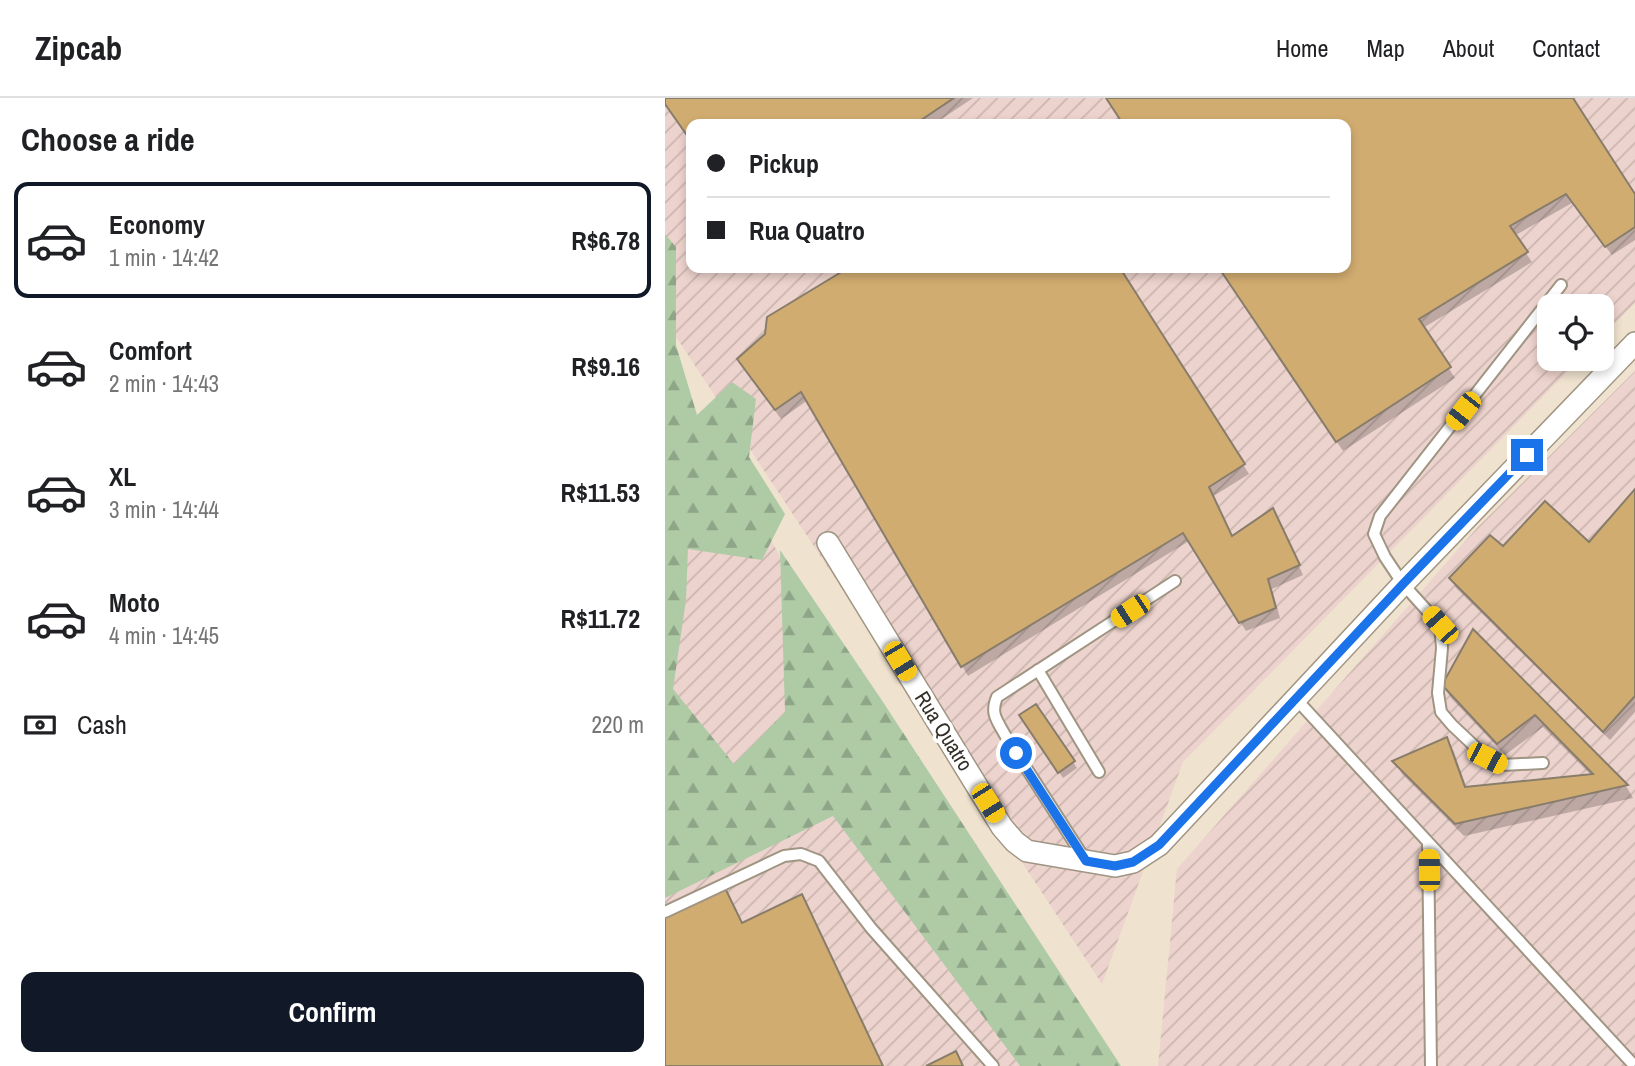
<!DOCTYPE html>
<meta charset="utf-8">
<style>
:root{--surface:#fff;--page:#f6f6f6;--text:#202124;--muted:#757577;--line:#e0e0e0;--accent:#111827}
body{margin:0;font-family:"Archivo Narrow",sans-serif;background:var(--page);color:var(--text);height:100vh;display:flex;flex-direction:column;font-size:26px;white-space:nowrap}
*{box-sizing:border-box;margin:0}
p{font-size:23px;color:var(--muted)}
.icon{flex:none;width:38px;height:38px;fill:none;stroke:currentColor;stroke-width:2;stroke-linecap:round;stroke-linejoin:round}
.map{position:relative;flex:1;overflow:hidden}
.panel{display:flex;flex-direction:column;background:var(--surface);width:665px}
.panel>*{flex:none}
.hud{position:absolute;left:21px;top:21px;width:665px;height:154px;border-radius:14px;box-shadow:0 4px 10px #0003;display:grid;align-content:center;height:154px;padding:0 21px;background:var(--surface)}
.tools{position:absolute;left:872px;top:196px;display:grid;gap:14px}
.tools a{display:grid;place-items:center;width:77px;height:77px;border-radius:14px;background:var(--surface);box-shadow:0 4px 10px #0003;font-size:35px}
.end{position:absolute;width:32px;height:32px;margin:-16px;border:9px solid #1a73e8;background:#fff;box-shadow:0 0 0 4px #fff}
.from{border-radius:50%}
.car{position:absolute;width:21px;height:42px;margin:-21px -10px;border-radius:9px;box-shadow:0 0 5px 2px #0007;background:linear-gradient(#f5c518 24%,#345 0 40%,#f5c518 0 76%,#345 0 86%,#f5c518 0)}
.hud b{display:flex;align-items:center;gap:24px;height:66px;font-size:26px}
.hud b+b{border-top:2px solid var(--line)}
.hud i{width:18px;height:18px;background:var(--text)}
ul{padding:0;list-style:none}
li{display:flex;align-items:center;gap:21px;height:116px;margin:0 14px 10px;padding:0 7px;border:4px solid transparent;border-radius:14px}
li div{flex:1}
li b{display:block;font-size:26px}
li em{font-style:normal;font-weight:700}
li.active{border-color:var(--accent)}
li>.icon{width:63px;height:63px;stroke-width:1.5}
h2{padding:0 21px;font-size:32px;line-height:84px}
.pay{display:flex;align-items:center;gap:18px;height:77px;padding:0 21px;font-size:26px}
.pay p{margin-inline-start:auto}
.cta{display:flex;gap:14px;margin-top:auto;padding:14px 21px}
.cta a{flex:1;height:80px;border-radius:14px;background:var(--accent);color:#fff;font-size:28px;font-weight:700;line-height:80px;text-align:center}
header{display:flex;align-items:center;gap:42px;box-sizing:border-box;height:98px;padding:0 35px;background:var(--surface);border-bottom:2px solid var(--line)}
header strong{font-size:33px}
nav{display:flex;gap:38px;margin-inline-start:auto;font-size:24px}
main{display:flex;flex:1;min-height:0}
.map>svg:first-child{display:block}
.industrial{fill:url(#industrial-furrows);fill-rule:evenodd}
.forest{fill:url(#forest-firs)}
.shadow{fill:#0003}
.building{fill:#d1ac70;stroke:#887d6b;stroke-width:2}
.lines{fill:none;stroke-linecap:round;stroke-linejoin:round}
.lane-casing{stroke:#a09583;stroke-width:14}
.street-casing{stroke:#a09583;stroke-width:24}
.lane{stroke:#fff;stroke-width:10}
.street{stroke:#fff;stroke-width:21}
.route{stroke:#1a73e8;stroke-width:9}
.labels{text-anchor:middle;dominant-baseline:central;stroke-width:7;stroke-linejoin:round;paint-order:stroke}
.street-label{font-size:21px;fill:#332e27;stroke:#fff}
</style>
<header>
<strong>Zipcab</strong>
<nav><a>Home</a><a>Map</a><a>About</a><a>Contact</a></nav>
</header>
<main>
<section class="panel">
<h2>Choose a ride</h2>
<ul>
<li class="active"><svg class="icon" aria-label="car" viewBox="0 0 24 24"><path d="M5 17H2v-5l4-1 3-4h7l3 4 3 1v5h-3M9 17h6M6 11h13"/><circle cx="7" cy="17" r="2"/><circle cx="17" cy="17" r="2"/></svg><div><b>Economy</b><p>1 min · 14:42</p></div><em>R$6.78</em></li>
<li><svg class="icon" aria-label="car" viewBox="0 0 24 24"><path d="M5 17H2v-5l4-1 3-4h7l3 4 3 1v5h-3M9 17h6M6 11h13"/><circle cx="7" cy="17" r="2"/><circle cx="17" cy="17" r="2"/></svg><div><b>Comfort</b><p>2 min · 14:43</p></div><em>R$9.16</em></li>
<li><svg class="icon" aria-label="car" viewBox="0 0 24 24"><path d="M5 17H2v-5l4-1 3-4h7l3 4 3 1v5h-3M9 17h6M6 11h13"/><circle cx="7" cy="17" r="2"/><circle cx="17" cy="17" r="2"/></svg><div><b>XL</b><p>3 min · 14:44</p></div><em>R$11.53</em></li>
<li><svg class="icon" aria-label="car" viewBox="0 0 24 24"><path d="M5 17H2v-5l4-1 3-4h7l3 4 3 1v5h-3M9 17h6M6 11h13"/><circle cx="7" cy="17" r="2"/><circle cx="17" cy="17" r="2"/></svg><div><b>Moto</b><p>4 min · 14:45</p></div><em>R$11.72</em></li>
</ul>
<div class="pay"><svg class="icon" aria-label="cash" viewBox="0 0 24 24"><path d="M3 7h18v10H3z"/><circle cx="12" cy="12" r="2"/></svg>Cash<p>220 m</p></div>
<div class="cta"><a>Confirm</a></div>
</section>
<div class="map">
<svg width="970" height="968" viewBox="0 0 970 968">
<defs>
<pattern id="industrial-furrows" width="10" height="10" patternUnits="userSpaceOnUse" patternTransform="scale(1.75)"><rect width="10" height="10" fill="#edd3cd"/><path d="M-1 1l2-2M0 10L10 0M9 11l2-2" fill="none" stroke="#ccb5b0"/></pattern>
<pattern id="forest-firs" width="22" height="20" patternUnits="userSpaceOnUse" patternTransform="scale(1.75)"><rect width="22" height="20" fill="#aecba6"/><path d="M5 1l3.5 6h-7zM16 11l3.5 6h-7z" fill="#8ea587"/></pattern>
</defs>
<rect width="100%" height="100%" fill="#efe2ce"/>
<g class="industrial">
<path d="M0 0H970V205L936 239V208H884V261H915L518 664 437 886 0 222ZM26 26H681V170H26Z"/>
<polygon points="0,264 254,692 438,968 0,968"/>
<polygon points="970,273 970,968 493,968 512,771 812,430"/>
</g>
<polygon class="forest" points="0,136 11,149 11,247 32,317 67,284 91,301 84,359 120,416 97,462 23,451 21,502 8,591 69,666 120,614 115,452 216,601 456,968 355,968 168,718 0,800"/>
<g class="shadow">
<polygon points="0,0 308,0 269,26 26,26 26,42 0,5"/>
<polygon points="442,0 906,0 970,99 970,142 947,157 907,105 849,138 867,164 758,230 790,280 678,353 555,170 681,170 681,26 459,26"/>
<polygon points="187,170 453,170 584,376 547,399 567,440 613,422 638,477 607,491 615,520 581,533 524,443 303,578 143,302 116,321 80,271 102,237 104,220"/>
<polygon points="970,393 970,614 945,642 791,490 786,480 838,451 924,446"/>
<polygon points="808,534 961,688 968,700 799,738 737,676 730,664 782,641 789,654 802,691 927,678 878,629 840,657 786,600 779,587"/>
<polygon points="370,608 412,670 398,680 360,623"/>
</g>
<g class="building">
<polygon points="0,0 289,0 250,26 26,26 26,43 0,6"/>
<polygon points="441,0 908,0 970,96 970,129 940,149 901,96 845,128 863,154 754,221 786,269 671,344 554,170 681,170 681,26 458,26"/>
<polygon points="183,170 455,170 580,366 544,389 567,438 608,410 635,467 603,481 611,510 574,525 518,435 296,569 136,294 110,312 72,261 100,236 102,219"/>
<polygon points="970,391 970,598 938,634 784,480 825,437 838,448 880,403 924,444"/>
<polygon points="808,531 963,687 790,726 727,663 782,639 800,689 928,676 870,617 832,646 777,587"/>
<polygon points="371,606 410,663 393,675 354,617"/>
<polygon points="60,790 77,825 137,796 218,968 0,968 0,818"/>
<polygon points="291,953 298,968 261,968"/>
</g>
<g class="lines">
<defs>
<g id="lane">
<polyline points="373,572 434,674"/>
<polyline points="631,601 966,964"/>
<polyline points="878,665 837,667 822,660 787,627 776,614 773,595 777,550 775,527 738,486 720,459 709,436 715,418 896,187"/>
<polyline points="763,745 766,968"/>
<path d="M421 763 340 637C332 622 325 616 332 599L510 483"/>
<polyline points="0,814 119,758 136,756 154,763 206,830 328,968"/>
</g>
<polyline id="street" points="163,445 337,729 350,744 362,753 450,768 468,764 494,747 738,486 970,245"/>
</defs>
<use href="#lane" class="lane-casing"/>
<use href="#street" class="street-casing"/>
<use href="#lane" class="lane"/>
<use href="#street" class="street"/>
</g>
<g class="lines">
<polyline class="route" points="351,655 421,763 450,768 468,764 494,747 738,486 862,357"/>
</g>
<g class="labels">
<g class="street-label">
<text transform="translate(279 633) rotate(58)">Rua Quatro</text>
</g>
</g>
</svg>
<div class="tools">
<a><svg class="icon" aria-label="locate" viewBox="0 0 24 24"><circle cx="12" cy="12" r="6"/><path d="M12 2v4M12 18v4M2 12h4M18 12h4"/></svg></a>
</div>
<i class="end from" style="left:351px;top:655px"></i>
<i class="end" style="left:862px;top:357px"></i>
<i class="car" style="left:798px;top:313px;rotate:218deg"></i>
<i class="car" style="left:465px;top:513px;rotate:237deg"></i>
<i class="car" style="left:775px;top:527px;rotate:318deg"></i>
<i class="car" style="left:235px;top:563px;rotate:149deg"></i>
<i class="car" style="left:822px;top:660px;rotate:117deg"></i>
<i class="car" style="left:323px;top:705px;rotate:148deg"></i>
<i class="car" style="left:764px;top:772px;rotate:359deg"></i>
<div class="hud">
<b><i class="from"></i>Pickup</b>
<b><i></i>Rua Quatro</b>
</div>
</div>
</main>
